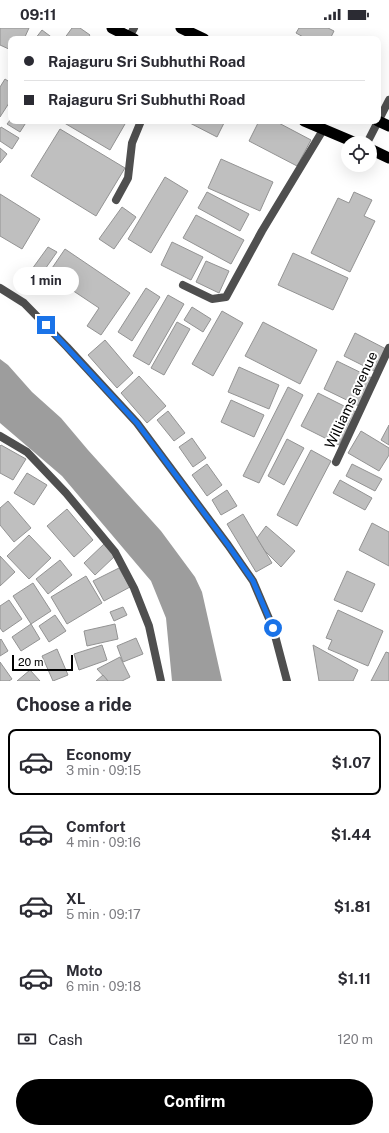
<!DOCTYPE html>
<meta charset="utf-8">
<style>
:root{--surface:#fff;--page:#f2f2f3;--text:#2b2b33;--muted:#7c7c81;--line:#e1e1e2;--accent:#000}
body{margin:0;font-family:"Public Sans",sans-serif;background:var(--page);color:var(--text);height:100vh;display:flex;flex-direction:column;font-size:15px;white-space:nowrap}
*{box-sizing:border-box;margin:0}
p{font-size:13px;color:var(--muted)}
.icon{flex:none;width:22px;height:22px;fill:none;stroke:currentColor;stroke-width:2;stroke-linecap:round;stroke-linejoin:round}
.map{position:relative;height:653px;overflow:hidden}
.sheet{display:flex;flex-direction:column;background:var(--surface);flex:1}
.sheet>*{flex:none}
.banner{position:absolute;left:8px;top:8px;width:373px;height:88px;border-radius:8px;box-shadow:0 4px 16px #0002;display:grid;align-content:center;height:88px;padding:0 16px;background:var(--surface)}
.fabs{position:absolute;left:341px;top:108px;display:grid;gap:8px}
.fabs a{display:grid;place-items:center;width:36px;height:36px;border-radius:50%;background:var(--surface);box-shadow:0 4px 16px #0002;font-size:20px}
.scale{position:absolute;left:12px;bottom:10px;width:61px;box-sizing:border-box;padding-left:4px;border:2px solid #000;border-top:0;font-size:11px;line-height:14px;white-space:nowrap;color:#000;-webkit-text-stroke:3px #fff;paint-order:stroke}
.end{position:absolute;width:18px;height:18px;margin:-9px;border:5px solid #1a73e8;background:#fff;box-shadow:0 0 0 2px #fff}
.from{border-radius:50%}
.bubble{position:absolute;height:28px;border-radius:14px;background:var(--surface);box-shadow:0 4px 16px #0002;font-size:13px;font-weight:700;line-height:28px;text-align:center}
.banner b{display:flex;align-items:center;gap:14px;height:38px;font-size:15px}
.banner b+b{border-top:1px solid var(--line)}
.banner i{width:10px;height:10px;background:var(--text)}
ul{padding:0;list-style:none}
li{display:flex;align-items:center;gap:12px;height:66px;margin:0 8px 6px;padding:0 8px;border:2px solid transparent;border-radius:8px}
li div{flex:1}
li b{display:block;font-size:15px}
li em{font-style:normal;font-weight:700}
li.current{border-color:var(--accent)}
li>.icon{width:36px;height:36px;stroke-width:1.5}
h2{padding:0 16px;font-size:18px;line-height:48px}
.pay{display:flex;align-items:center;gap:10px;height:44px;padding:0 16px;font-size:15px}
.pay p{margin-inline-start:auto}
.primary-button{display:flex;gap:8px;margin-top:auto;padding:8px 16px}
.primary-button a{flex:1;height:46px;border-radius:24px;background:var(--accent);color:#fff;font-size:16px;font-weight:700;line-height:46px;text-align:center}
.status{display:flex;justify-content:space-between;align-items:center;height:28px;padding:0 20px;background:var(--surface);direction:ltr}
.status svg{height:11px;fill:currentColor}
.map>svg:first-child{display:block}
.water{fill:#9d9d9d}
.building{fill:#bfbfbf;stroke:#939393}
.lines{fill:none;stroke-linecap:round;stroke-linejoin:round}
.service{stroke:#4f4f4f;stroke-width:8}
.minor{stroke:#4f4f4f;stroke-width:8}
.tertiary{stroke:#4f4f4f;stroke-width:8}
.trunk{stroke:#000;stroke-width:11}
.route{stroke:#1a73e8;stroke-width:5}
.labels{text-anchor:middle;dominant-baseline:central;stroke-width:4;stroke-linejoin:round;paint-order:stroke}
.street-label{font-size:14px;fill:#000;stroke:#fff}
</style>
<div class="status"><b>09:11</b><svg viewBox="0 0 49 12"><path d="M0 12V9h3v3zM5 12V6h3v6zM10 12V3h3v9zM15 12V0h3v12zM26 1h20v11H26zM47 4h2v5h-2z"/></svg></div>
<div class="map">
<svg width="389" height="653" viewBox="0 0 389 653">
<rect width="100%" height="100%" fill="#fff"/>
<polygon class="water" points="0,331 8,337 32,364 61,390 88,422 161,503 195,549 202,564 222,653 172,653 166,590 151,553 62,448 0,395"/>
<g class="building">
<polygon points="0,0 29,0 24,11 11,11 11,22 0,17"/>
<polygon points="72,0 80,0 90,7 87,11 64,11"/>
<polygon points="299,0 328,0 334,3 330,11 307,11 296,5"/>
<polygon points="42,2 54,11 35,11"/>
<polygon points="5,51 11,55 11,72 0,89 0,59"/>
<polygon points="11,91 11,93 27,93 20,104 7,96"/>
<polygon points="61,93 120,93 125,96 110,122"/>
<polygon points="186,93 225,93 217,109"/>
<polygon points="259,93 275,93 311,112 297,138 249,113"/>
<polygon points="1,99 19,110 12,121 0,113 0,101"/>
<polygon points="60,101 125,140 96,188 31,148"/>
<polygon points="0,120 7,126 0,135"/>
<polygon points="221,131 273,154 260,183 208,160"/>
<polygon points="165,149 188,163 151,225 128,211"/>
<polygon points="207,164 249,186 240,203 198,180"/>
<polygon points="354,164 372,172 364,188 375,193 350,244 311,225 338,170 349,175"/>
<polygon points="0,166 40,191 22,221 0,208"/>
<polygon points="122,179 136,189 114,221 99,211"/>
<polygon points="196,187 244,212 231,236 183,210"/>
<polygon points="172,214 203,229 191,252 161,237"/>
<polygon points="48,219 57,224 36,254 27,248"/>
<polygon points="65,221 130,265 101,307 87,298 99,280 48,246"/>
<polygon points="293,225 348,250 333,282 278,257"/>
<polygon points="206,233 229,243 219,265 196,254"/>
<polygon points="146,260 160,269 132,313 118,304"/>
<polygon points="168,267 184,276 149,337 133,328"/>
<polygon points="192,279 211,291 203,304 184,292"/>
<polygon points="222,283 243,295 213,348 192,336"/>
<polygon points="177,294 190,301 164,347 151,340"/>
<polygon points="263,294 317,322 300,356 245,328"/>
<polygon points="355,305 386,321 374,343 344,328"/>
<polygon points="105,312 133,345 117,360 88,327"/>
<polygon points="337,333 372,350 359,378 324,361"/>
<polygon points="239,339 279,357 269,381 228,364"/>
<polygon points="139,348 166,378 147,395 121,365"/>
<polygon points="288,359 303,367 259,455 243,448"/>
<polygon points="318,365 356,384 339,417 301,398"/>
<polygon points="231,372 264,387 254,409 221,394"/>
<polygon points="168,383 185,405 174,413 157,392"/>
<polygon points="389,397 389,417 381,412"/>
<polygon points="361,403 389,420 389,427 379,443 348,425"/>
<polygon points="192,410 206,430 193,439 179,419"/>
<polygon points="287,411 304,420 284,457 268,448"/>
<polygon points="1,417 26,431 13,452 0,445 0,418"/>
<polygon points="311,422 331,433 297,498 277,487"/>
<polygon points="207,436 222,457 207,468 192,447"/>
<polygon points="352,436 382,451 375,463 346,448"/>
<polygon points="27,445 47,457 34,477 14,465"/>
<polygon points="340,452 372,470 365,482 333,465"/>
<polygon points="227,462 237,478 221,487 212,472"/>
<polygon points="8,473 31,500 14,514 0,497 0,480"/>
<polygon points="67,481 93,512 74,529 47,498"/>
<polygon points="243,486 272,535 256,544 227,496"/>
<polygon points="372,495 389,504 389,538 359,522"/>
<polygon points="266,498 295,523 281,539 265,523 257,510"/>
<polygon points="29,507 51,530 29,551 7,528"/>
<polygon points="104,516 115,528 95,547 84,535"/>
<polygon points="0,528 15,544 0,558"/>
<polygon points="60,532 72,547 48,566 36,551"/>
<polygon points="119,540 130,559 104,573 93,553"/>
<polygon points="347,543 375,556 362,584 334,572"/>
<polygon points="86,548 102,575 67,596 51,569"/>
<polygon points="33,555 51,583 31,596 13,568"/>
<polygon points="9,572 22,591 3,604 0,600 0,578"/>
<polygon points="123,579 127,587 114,593 110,584"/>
<polygon points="338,582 383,603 368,638 328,621 332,612 326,610"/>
<polygon points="55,587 66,603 49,614 39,598"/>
<polygon points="31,596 40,611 21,623 12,609"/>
<polygon points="115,596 118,611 87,618 84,603"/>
<polygon points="136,610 143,626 123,634 117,618"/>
<polygon points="1,611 8,623 0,628 0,612"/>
<polygon points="102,617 107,632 79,642 74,626"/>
<polygon points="313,617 358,642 353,653 319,653"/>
<polygon points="57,621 68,647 53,653 42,628"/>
<polygon points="386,624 389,625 389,653 371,653"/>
<polygon points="120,629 130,649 122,653 108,653 97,641"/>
<polygon points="0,634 12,651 9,653 0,653"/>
<polygon points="30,642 40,653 17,653"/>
<polygon points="103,647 108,653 96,653"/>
</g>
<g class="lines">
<polyline class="service" points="183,257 212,271 226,269 262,203 323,102"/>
<g class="minor">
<polyline points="129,9 134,0"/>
<polyline points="116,172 128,150 132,115 141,93"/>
<polyline points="0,408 27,424 66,465 115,524 134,560 149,598 161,653"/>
<polyline points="336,434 389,320"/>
</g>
<g class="tertiary">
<polyline points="367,115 389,72"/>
<polyline points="0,260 24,275 67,319 137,395 228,517 253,553 273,600 287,653"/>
</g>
<g class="trunk">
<polyline points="112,0 134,11"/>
<polyline points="181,0 204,11"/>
<polyline points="304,93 356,115"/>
<polyline points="378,93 389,98"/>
<polyline points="370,121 389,130"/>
</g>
</g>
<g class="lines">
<polyline class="route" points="46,297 137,395 228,517 253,553 273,600"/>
</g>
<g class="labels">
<g class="street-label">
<text transform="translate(351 372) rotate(-65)">Williams avenue</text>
</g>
</g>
</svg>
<div class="fabs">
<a><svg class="icon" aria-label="locate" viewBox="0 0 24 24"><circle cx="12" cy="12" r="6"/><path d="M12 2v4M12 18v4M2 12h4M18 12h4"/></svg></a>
</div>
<div class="scale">20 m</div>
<i class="end from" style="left:273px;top:600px"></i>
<i class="end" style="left:46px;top:297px"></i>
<div class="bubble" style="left:13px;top:239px;width:66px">1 min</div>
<div class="banner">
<b><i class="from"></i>Rajaguru Sri Subhuthi Road</b>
<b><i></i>Rajaguru Sri Subhuthi Road</b>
</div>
</div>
<section class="sheet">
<h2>Choose a ride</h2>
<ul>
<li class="current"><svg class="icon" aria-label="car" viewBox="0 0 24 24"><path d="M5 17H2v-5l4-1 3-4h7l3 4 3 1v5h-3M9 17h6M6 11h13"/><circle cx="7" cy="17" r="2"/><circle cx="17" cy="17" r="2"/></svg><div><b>Economy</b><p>3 min · 09:15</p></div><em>$1.07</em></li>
<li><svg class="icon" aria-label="car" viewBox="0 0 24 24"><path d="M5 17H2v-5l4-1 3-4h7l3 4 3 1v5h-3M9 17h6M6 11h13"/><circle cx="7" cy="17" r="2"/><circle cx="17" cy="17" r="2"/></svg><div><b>Comfort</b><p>4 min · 09:16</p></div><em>$1.44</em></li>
<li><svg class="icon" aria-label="car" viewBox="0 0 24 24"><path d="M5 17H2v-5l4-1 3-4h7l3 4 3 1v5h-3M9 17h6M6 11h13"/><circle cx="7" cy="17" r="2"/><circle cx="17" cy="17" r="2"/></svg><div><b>XL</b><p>5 min · 09:17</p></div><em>$1.81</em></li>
<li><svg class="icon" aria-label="car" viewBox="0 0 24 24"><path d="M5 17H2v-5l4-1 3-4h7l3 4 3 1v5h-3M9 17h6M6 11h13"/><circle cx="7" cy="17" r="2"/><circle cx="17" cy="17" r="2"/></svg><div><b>Moto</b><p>6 min · 09:18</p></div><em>$1.11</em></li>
</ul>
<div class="pay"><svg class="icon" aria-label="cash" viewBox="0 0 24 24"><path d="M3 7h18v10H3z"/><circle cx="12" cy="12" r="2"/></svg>Cash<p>120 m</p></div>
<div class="primary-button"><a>Confirm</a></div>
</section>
